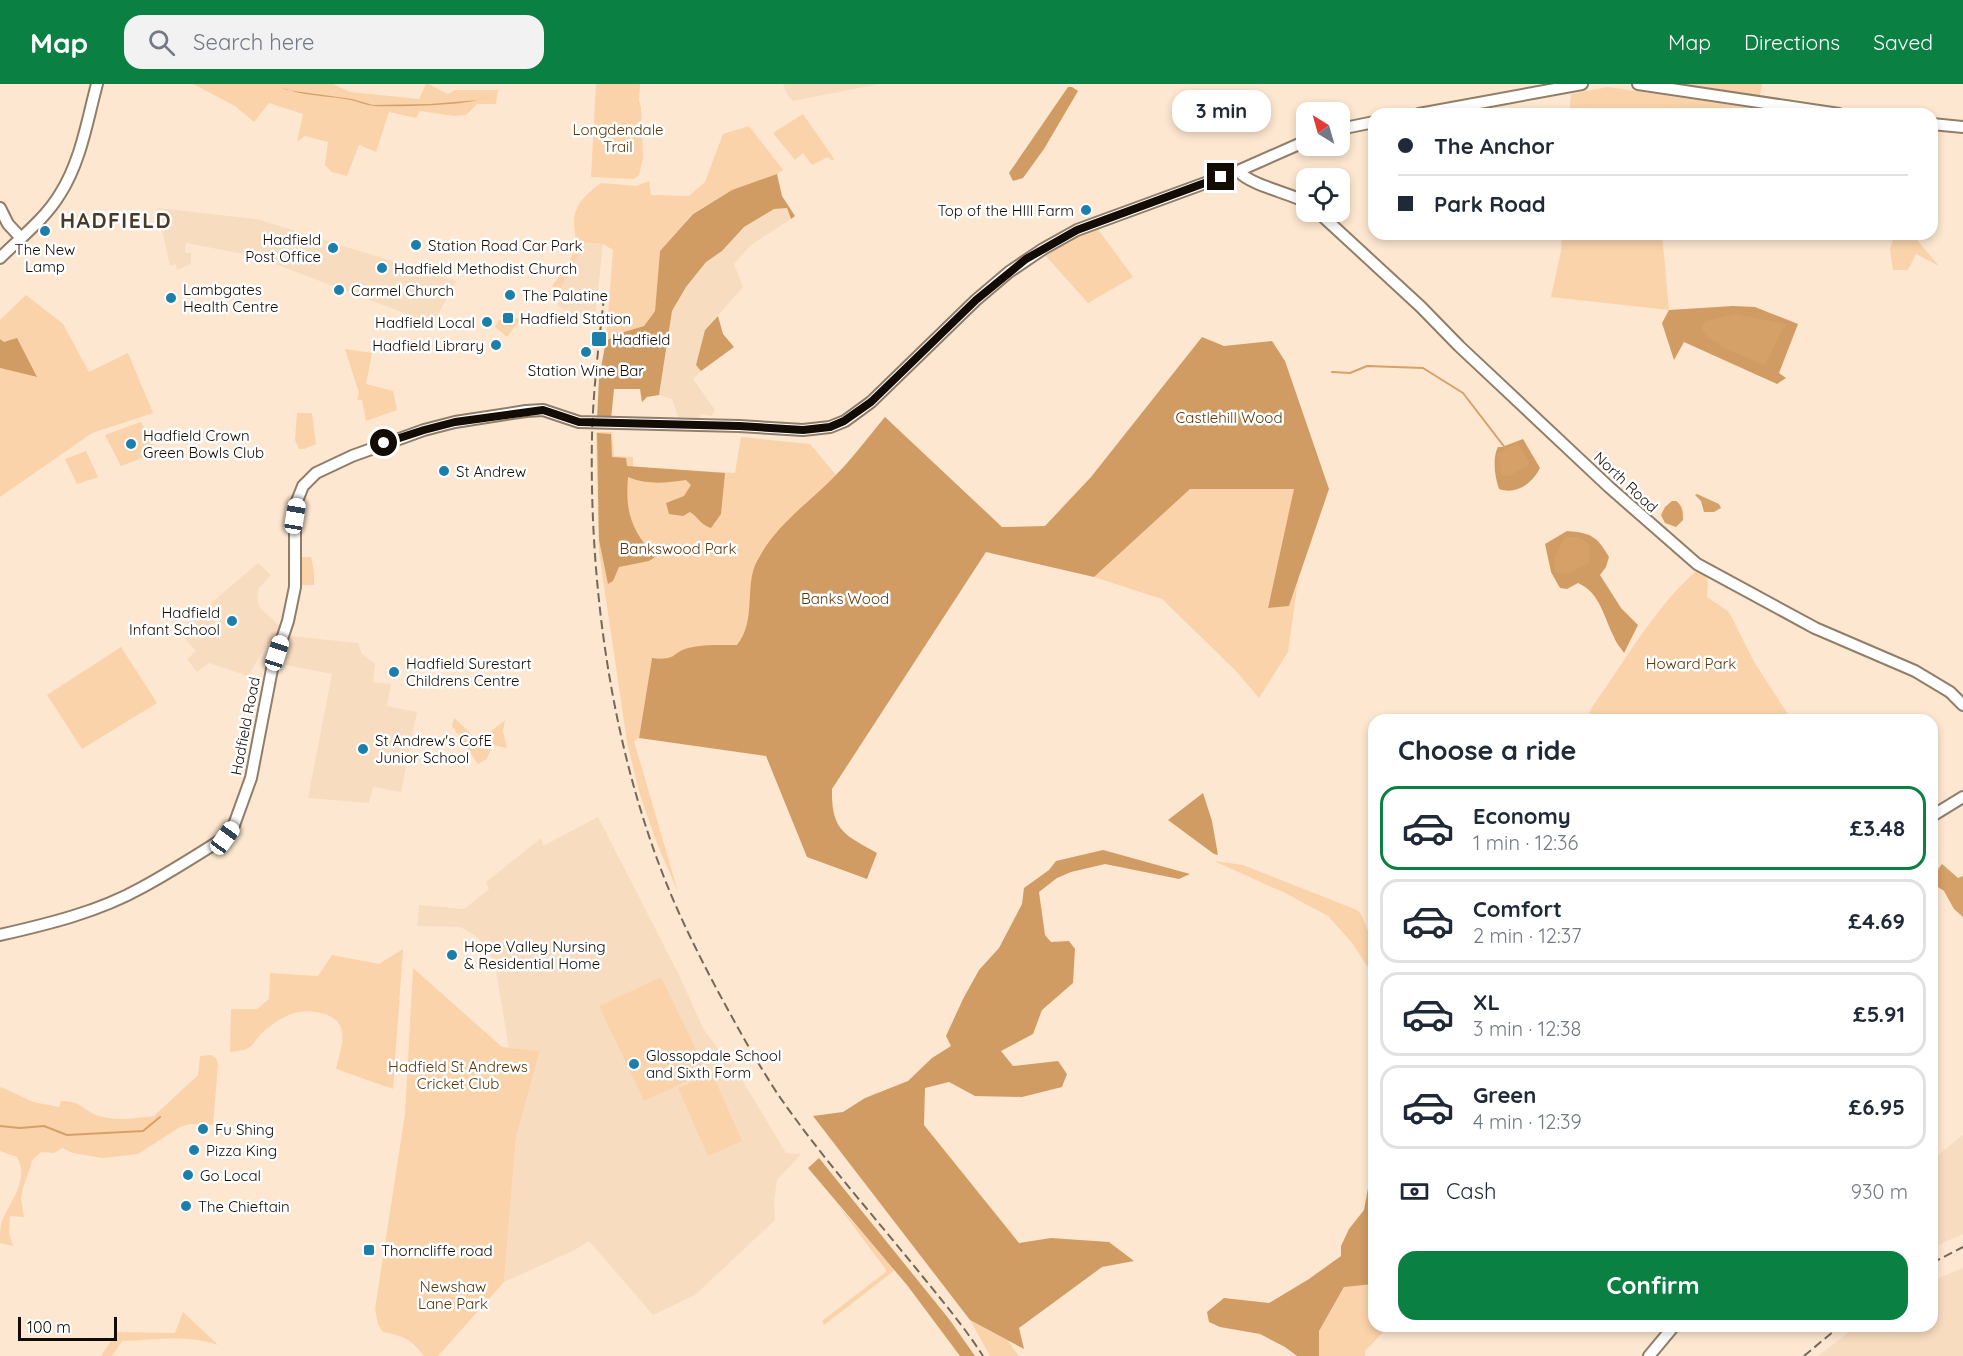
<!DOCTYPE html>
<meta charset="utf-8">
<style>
:root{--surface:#fff;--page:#f2f2f3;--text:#1f2937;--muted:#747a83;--line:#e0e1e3;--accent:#0b8043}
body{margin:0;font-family:Quicksand,sans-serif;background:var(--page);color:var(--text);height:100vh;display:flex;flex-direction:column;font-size:22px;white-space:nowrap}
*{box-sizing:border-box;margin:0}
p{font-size:20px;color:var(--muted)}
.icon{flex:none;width:33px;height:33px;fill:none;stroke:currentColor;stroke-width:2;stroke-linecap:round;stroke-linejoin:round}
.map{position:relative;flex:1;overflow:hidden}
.details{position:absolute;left:1368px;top:630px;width:570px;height:618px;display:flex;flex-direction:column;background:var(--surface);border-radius:18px;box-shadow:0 3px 9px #0003}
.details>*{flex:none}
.hud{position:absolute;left:1368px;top:24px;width:570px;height:132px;border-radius:18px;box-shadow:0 3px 9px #0003;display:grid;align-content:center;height:132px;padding:0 30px;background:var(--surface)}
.needle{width:39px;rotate:323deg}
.fabs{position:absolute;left:1296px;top:18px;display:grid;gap:12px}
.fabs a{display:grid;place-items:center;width:54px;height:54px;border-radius:12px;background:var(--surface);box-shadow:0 3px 9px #0003;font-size:30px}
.scale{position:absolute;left:18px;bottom:15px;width:99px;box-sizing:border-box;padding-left:6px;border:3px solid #130c05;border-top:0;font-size:16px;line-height:21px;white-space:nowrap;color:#130c05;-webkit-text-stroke:4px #fff;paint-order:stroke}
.end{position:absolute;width:27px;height:27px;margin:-14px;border:8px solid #130c05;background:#fff;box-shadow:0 0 0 3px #fff}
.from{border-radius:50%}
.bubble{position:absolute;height:42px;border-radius:18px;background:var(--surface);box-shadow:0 3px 9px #0003;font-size:20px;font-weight:700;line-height:42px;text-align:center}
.car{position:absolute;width:18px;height:36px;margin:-18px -9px;border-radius:8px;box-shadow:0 0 4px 2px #0007;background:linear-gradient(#fff 24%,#345 0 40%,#fff 0 76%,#345 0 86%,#fff 0)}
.hud b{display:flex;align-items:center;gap:21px;height:57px;font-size:22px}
.hud b+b{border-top:2px solid var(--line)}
.hud i{width:15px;height:15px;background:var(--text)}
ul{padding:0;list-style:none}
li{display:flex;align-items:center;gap:18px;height:84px;margin:0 12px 9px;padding:0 18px;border:3px solid var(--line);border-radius:18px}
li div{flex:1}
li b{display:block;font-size:22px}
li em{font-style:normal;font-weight:700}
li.current{border-color:var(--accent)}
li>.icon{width:54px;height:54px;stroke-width:1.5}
h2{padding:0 30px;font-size:27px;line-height:72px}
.pay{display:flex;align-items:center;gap:15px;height:66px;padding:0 30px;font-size:22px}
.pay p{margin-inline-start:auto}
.cta{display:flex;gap:12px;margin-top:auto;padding:12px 30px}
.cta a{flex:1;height:69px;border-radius:18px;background:var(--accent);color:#fff;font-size:24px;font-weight:700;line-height:69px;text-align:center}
header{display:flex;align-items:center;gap:36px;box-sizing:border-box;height:84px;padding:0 30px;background:var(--accent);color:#fff}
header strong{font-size:28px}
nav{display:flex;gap:33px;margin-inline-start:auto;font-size:21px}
.search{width:420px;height:54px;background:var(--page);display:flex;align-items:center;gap:15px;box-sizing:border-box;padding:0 21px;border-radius:18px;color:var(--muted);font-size:22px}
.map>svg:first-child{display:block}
.built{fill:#f8dcc0}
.green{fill:#fad3aa}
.forest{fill:#d09c63}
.water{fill:#d5a168}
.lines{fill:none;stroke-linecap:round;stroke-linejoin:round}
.stream{stroke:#d5a168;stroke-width:2}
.secondary-casing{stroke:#917e69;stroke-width:14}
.secondary{stroke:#fff;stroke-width:10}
.rail{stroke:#75685a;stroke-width:2;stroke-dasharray:9 4.5;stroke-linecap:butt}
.route{stroke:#130c05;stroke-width:8}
.poi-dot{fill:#1c7faa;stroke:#fff;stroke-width:2}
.labels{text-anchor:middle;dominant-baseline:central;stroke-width:5;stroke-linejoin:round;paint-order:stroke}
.park-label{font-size:15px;fill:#5a3708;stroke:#fff}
.poi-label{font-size:15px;fill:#130c05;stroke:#fff;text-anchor:start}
.street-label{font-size:15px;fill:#130c05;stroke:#fff}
.district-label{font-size:21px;font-weight:bold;letter-spacing:1.5px;fill:#4b3927;stroke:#fff}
</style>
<header>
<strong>Map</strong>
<div class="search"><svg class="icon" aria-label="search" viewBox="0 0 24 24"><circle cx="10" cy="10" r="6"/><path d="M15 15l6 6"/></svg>Search here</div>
<nav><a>Map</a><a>Directions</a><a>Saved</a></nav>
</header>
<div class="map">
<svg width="1963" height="1272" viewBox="0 0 1963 1272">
<rect width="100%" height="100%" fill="#fde7d0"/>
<g class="built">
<polygon points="783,0 879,0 793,17 788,12"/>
<polygon points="157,124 257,135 456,197 433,240 254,172 186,159 185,169 191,169 191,180 177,186 176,180 170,182"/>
<polygon points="774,124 787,124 791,135 751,161 734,180 743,203 705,246 696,281 701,287 693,295 715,326 711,332 701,330 698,337 679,335 672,315 659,311 672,227 686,203 706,177 722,167 744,143"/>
<polygon points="585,159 603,160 595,234 575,232 557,221 562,215 558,209 562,198"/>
<polygon points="258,479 271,491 259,504 257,513 260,524 281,543 278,557 267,560 248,592 209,579 197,588 187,575 196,567 178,547"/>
<polygon points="290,552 358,559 362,570 375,580 373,598 391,600 387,622 417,628 401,708 373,703 369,719 308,714 332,590 285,581"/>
<polygon points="598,733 679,891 704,946 741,994 786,1069 801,1070 777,1096 774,1118 775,1136 695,1211 653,1231 589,1157 575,1166 504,1198 516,1053 540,968 509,965 495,881 487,864 476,852 460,843 417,842 419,821 464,825 489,805 486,798 541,754 543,762"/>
<polygon points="1963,1051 1963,1150 1938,1161 1932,1155 1932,1076"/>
<polygon points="1963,1184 1963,1272 1818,1272 1857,1242 1932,1242 1932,1197"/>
</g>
<g class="green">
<path d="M193 0H333L350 8 419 15 426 0C432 0 442 8 448 10L455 6H498L496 20H477L466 31 454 32 420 27 416 34 389 28 376 68 359 61 347 92 332 88 325 81 328 58 305 52 297 58 303 30 269 19 254 38 235 22Z"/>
<polygon points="596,0 640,0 639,17 641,23 643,74 639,91 634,95 591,93"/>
<polygon points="1662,0 1762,0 1760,12"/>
<polygon points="1608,3 1773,27 1772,30 1569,30 1571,10"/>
<polygon points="803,30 834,75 832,77 828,73 812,81 803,69 795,76 773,49"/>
<path d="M749 42 783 86 777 90 732 106 693 129 660 167 655 227 644 242 617 250 606 257 613 166 603 160 585 159 558 209 552 202C561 190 571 179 574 165 577 155 574 147 574 137 575 119 588 109 601 99L636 102 649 97 651 111 689 112 705 98 723 50Z"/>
<polygon points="1097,144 1133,193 1088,219 1044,170 1082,150"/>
<polygon points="1562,150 1662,150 1669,226 1551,213 1561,167"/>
<polygon points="1895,150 1912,150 1939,182 1916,170 1908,186 1893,186 1890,165"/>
<polygon points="26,211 63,240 89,288 128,269 153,329 92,349 0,413 0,284 36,293 0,255 0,236"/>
<polygon points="515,234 520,236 507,253 495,243 499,236 509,236"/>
<polygon points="345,265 372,269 366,300 393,307 397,326 366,337 362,316 357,316 359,309"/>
<polygon points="297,329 312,329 316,360 304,365 299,365 295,356"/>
<polygon points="141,338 158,368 121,382 105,351"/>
<path d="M596 348H612L614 372 633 373V383L735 389 741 353 810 360 836 391C816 410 762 457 755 481 748 507 754 539 737 562L724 561 687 564 674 573 666 575 652 574 639 654 634 657 678 808 658 762 640 711 627 658 599 468Z"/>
<polygon points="86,367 98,393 77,400 65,375"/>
<polygon points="1190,404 1295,405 1268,523 1289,522 1298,497 1288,568 1259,614 1236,587 1162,515 1094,493"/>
<polygon points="297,473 311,473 314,487 314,501 296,501"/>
<path d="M1702 482 1708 498 1707 513 1729 528 1754 578 1792 636H1586L1592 623C1627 575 1656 520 1702 482Z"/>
<polygon points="121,563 157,619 82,665 47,611"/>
<polygon points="454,634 479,657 505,636 503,647 507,664 492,661 487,675 478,680 452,642"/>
<polygon points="1214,777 1243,781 1357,826 1361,830 1374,862 1374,893 1353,860 1328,832 1285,809"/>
<path d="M403 865 393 1005 336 985C341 964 352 938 324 930 299 922 279 933 261 950 257 954 253 962 248 964 244 967 235 967 230 968L231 925H257L269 915 270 889 318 892 332 871 379 880Z"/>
<path d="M413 884 502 963 540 967 516 1053 504 1198 438 1272H424C411 1255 404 1252 383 1248L378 1240 375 1225 405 1030Z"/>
<polygon points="661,893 707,988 644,1017 599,922"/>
<path d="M211 971 216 974 218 980 213 1041 190 1040 180 1043 138 1070 102 1074 73 1069 62 1064 54 1069 41 1068 33 1075 23 1104 21 1114 24 1133 10 1132 9 1149 13 1162 0 1159C0 1153 0 1146 1 1140 9 1117 30 1098 17 1073L0 1067V1004L1 1003 33 1018 59 1023 61 1017C83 1018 79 1023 96 1031 113 1038 136 1034 154 1032L198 991 200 972Z"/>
<polygon points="712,989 742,1057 708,1072 678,1004"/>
<polygon points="837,1120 895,1186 824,1241 822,1237 887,1187"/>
<polygon points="1374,1200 1374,1242 1389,1242 1365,1267 1365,1272 1319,1272 1319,1247 1345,1202"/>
<path d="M183 1228 218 1261C187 1250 154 1256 122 1257L112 1272H101L117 1248 175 1249Z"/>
<polygon points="970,1236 1007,1256 1019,1272 990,1272"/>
</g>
<g class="forest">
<polygon points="1068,3 1072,3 1078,7 1044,65 1023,94 1013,97 1009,89"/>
<polygon points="777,90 782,112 795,132 791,135 787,124 774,125 744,143 722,167 706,178 686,203 672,227 659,311 647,313 642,318 640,305 614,305 611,335 597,335 599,294 606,257 617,250 644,242 655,227 660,167 693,130 732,106"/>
<polygon points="1733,222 1755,223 1798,240 1779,289 1786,294 1777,300 1684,258 1674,276 1662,239 1669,226"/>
<polygon points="718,232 723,250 734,263 701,287 696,281 705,246"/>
<path d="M1202 253 1224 262 1272 257 1285 277 1329 405 1289 522 1268 524 1294 405H1190L1094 493 986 468 832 705C831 747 845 751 877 769L867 795 807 773 766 672 639 654 652 574C677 577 671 569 688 564 703 560 722 561 737 561 757 536 744 501 757 477 774 443 808 419 834 393 853 374 868 353 885 333L1002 443 1045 442 1091 393Z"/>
<polygon points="17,254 37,293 0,284 0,255 4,258"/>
<path d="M597 349 611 350 612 373 626 374 627 382 725 389 721 430 711 444C701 441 699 434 690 428L683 432 669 430 666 419 684 412 691 401 686 396C666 399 647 401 628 393 625 430 632 446 655 473L649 477 619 483 613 497 608 500 599 456Z"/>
<path d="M1523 355 1540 384C1532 400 1516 411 1499 405 1495 393 1492 374 1498 363H1502Z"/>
<path d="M1567 447C1591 449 1597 452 1609 473L1606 483 1600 491 1621 524 1638 541 1624 569C1621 564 1616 559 1614 553 1604 534 1600 508 1578 499L1567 505 1560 504 1551 488 1545 460Z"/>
<polygon points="1203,709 1212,737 1218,771 1214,770 1168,736"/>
<polygon points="1103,766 1190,790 1179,795 1105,780 1071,788 1057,794 1039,808 1045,851 1051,858 1069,857 1075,865 1073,899 1042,926 1033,950 1001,967 1013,982 1058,977 1067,990 1062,1003 1022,1013 975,1012 949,998 925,1004 924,1041 1019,1159 1051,1154 1109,1158 1134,1177 1102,1183 1019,1244 1024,1265 970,1236 813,1032 843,1028 865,1014 908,997 932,974 951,962 946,952 963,915 979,886 999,864 1022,820 1024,804 1049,786 1056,777"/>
<polygon points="1374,1072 1374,1200 1344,1203 1319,1247 1319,1272 1297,1272 1285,1263 1260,1250 1220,1243 1209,1238 1207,1228 1224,1214 1269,1219 1309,1195 1341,1172 1341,1162 1349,1145 1364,1126"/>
<polygon points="819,1074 949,1235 975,1272 960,1272 907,1201 808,1084"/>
</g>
<g class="water">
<path d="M275 0 287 6 352 15 373 21 430 20 479 16 488 13C469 22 397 23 374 22 366 21 359 18 351 16 326 11 298 13 275 0Z"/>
<path d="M1735 230 1785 240 1765 281C1742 271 1717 265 1701 246L1705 237Z"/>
<polygon points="1515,360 1519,362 1530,380 1509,392 1502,391 1498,370"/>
<polygon points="1697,410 1719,420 1721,424 1714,428 1704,428 1701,417 1695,411"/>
<path d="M1672 417H1676C1683 422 1683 428 1683 436L1676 443 1665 439 1661 431 1665 423Z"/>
<polygon points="1565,453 1579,453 1590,461 1589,479 1567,490 1555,488 1555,472"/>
<polygon points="1942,780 1958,794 1963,792 1963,833 1954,825 1944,807 1932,799 1932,793"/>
</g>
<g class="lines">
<g class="stream">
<polyline points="1332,288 1350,289 1367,282 1423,284 1463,309 1506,365"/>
<polyline points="0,1042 20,1044 44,1042 67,1051 143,1047 160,1033"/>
</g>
<defs>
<g id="secondary">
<polyline points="1638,0 1839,30"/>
<polyline points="1419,30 1582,0"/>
<polyline points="1932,40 1963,43"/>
<polyline points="1340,45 1374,38"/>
<path d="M1238 87C1252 102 1287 108 1306 118"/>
<polyline points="0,124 8,140 21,154"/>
<polyline points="1318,128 1421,223 1459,262 1609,403 1697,480 1815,544 1915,587 1950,608 1963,621"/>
<path d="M0 174C20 154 45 135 60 110 81 77 87 37 97 0"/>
<polyline points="1932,732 1963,713"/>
<path d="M0 851C48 840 98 828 141 804 169 789 197 771 224 754L234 741 251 694 272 585 288 537 295 503V432L297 417 303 402 316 389 352 372 424 346 455 338 526 327 543 326 579 338 739 342 803 346 830 343 845 337 871 318 976 216 1009 188 1043 165 1077 146 1238 87 1306 57"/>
<polyline points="1649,1272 1674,1242"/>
</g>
</defs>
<use href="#secondary" class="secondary-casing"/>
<use href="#secondary" class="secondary"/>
<g class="rail">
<path d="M604 213C599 259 593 306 592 353 589 511 614 684 679 829 695 864 713 899 732 933 746 959 761 984 777 1009 821 1073 874 1132 923 1193 944 1219 965 1244 983 1272"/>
<polyline points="1932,1179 1963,1163"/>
<polyline points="1804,1272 1840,1242"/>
</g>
</g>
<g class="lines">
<polyline class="route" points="384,359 424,346 455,338 543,326 579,338 739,342 803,346 830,343 844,337 871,318 976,216 1026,175 1077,146 1221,93"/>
</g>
<g class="poi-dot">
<circle cx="1086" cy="126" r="6"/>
<circle cx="45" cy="147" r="6"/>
<circle cx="416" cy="161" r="6"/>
<circle cx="333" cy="164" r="6"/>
<circle cx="382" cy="184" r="6"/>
<circle cx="339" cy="206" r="6"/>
<circle cx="510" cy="211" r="6"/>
<circle cx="171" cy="214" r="6"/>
<rect x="502" y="228" width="12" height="12" rx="3"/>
<circle cx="487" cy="238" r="6"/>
<rect x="591" y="247" width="16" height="16" rx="3"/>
<circle cx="496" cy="261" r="6"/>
<circle cx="586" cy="268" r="6"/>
<circle cx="131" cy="360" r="6"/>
<circle cx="444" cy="387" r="6"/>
<circle cx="232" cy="537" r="6"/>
<circle cx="394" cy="588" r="6"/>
<circle cx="363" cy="665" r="6"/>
<circle cx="452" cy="871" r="6"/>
<circle cx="634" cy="980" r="6"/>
<circle cx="203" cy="1045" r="6"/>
<circle cx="194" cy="1066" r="6"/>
<circle cx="188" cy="1091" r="6"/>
<circle cx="186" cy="1122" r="6"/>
<rect x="363" y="1160" width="12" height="12" rx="3"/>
</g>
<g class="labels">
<g class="park-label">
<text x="618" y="45">Longdendale<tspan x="618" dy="17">Trail</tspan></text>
<text x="1229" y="333">Castlehill Wood</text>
<text x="678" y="464">Bankswood Park</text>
<text x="845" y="514">Banks Wood</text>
<text x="1691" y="579">Howard Park</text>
<text x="458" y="982">Hadfield St Andrews<tspan x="458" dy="17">Cricket Club</tspan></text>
<text x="453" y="1202">Newshaw<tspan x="453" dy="17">Lane Park</tspan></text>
</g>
<g class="poi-label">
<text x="1074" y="126" text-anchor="end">Top of the HIll Farm</text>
<text x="321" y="155" text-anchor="end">Hadfield<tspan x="321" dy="17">Post Office</tspan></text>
<text x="428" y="161">Station Road Car Park</text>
<text x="45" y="165" text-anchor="middle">The New<tspan x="45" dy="17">Lamp</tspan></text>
<text x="394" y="184">Hadfield Methodist Church</text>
<text x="183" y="205">Lambgates<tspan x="183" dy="17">Health Centre</tspan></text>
<text x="351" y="206">Carmel Church</text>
<text x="522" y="211">The Palatine</text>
<text x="520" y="234">Hadfield Station</text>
<text x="475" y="238" text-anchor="end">Hadfield Local</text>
<text x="612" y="255">Hadfield</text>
<text x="484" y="261" text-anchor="end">Hadfield Library</text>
<text x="586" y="286" text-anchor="middle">Station Wine Bar</text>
<text x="143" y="351">Hadfield Crown<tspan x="143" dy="17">Green Bowls Club</tspan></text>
<text x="456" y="387">St Andrew</text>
<text x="220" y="528" text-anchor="end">Hadfield<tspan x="220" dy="17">Infant School</tspan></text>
<text x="406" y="579">Hadfield Surestart<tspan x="406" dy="17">Childrens Centre</tspan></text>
<text x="375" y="656">St Andrew's CofE<tspan x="375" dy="17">Junior School</tspan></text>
<text x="464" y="862">Hope Valley Nursing<tspan x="464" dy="17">&amp; Residential Home</tspan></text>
<text x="646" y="971">Glossopdale School<tspan x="646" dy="17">and Sixth Form</tspan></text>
<text x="215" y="1045">Fu Shing</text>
<text x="206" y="1066">Pizza King</text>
<text x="200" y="1091">Go Local</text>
<text x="198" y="1122">The Chieftain</text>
<text x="381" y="1166">Thorncliffe road</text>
</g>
<g class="street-label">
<text transform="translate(1626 398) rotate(43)">North Road</text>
<text transform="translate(245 642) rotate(-79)">Hadfield Road</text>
</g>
<g class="district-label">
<text x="116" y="136">HADFIELD</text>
</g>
</g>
</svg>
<div class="fabs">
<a><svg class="needle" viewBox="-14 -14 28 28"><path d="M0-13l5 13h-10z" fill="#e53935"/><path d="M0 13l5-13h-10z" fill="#747a83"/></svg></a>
<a><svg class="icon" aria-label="locate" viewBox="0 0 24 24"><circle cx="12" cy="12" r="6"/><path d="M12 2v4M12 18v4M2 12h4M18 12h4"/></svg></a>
</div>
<div class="scale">100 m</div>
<i class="end from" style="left:384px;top:359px"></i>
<i class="end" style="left:1221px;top:93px"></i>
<div class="bubble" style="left:1172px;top:6px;width:99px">3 min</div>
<i class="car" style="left:295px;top:432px;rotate:9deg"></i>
<i class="car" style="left:277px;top:569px;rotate:18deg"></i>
<i class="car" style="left:225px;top:754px;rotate:36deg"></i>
<div class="hud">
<b><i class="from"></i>The Anchor</b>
<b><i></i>Park Road</b>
</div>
<section class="details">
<h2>Choose a ride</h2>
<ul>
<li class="current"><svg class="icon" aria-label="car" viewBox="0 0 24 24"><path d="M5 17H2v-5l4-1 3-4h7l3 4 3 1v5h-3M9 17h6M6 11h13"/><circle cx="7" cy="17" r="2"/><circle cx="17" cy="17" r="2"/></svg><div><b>Economy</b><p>1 min · 12:36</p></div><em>£3.48</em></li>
<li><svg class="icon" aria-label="car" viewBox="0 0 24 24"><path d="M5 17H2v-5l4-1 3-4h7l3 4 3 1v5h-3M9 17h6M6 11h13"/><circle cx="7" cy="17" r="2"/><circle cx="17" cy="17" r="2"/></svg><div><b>Comfort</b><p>2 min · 12:37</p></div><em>£4.69</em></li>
<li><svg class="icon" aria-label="car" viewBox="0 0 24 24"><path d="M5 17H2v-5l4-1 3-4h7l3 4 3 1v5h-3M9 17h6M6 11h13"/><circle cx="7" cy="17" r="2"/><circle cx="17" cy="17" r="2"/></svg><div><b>XL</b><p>3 min · 12:38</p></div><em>£5.91</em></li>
<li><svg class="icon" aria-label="car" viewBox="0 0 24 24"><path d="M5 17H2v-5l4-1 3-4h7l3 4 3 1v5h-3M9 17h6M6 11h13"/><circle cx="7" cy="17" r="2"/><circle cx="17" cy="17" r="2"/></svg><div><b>Green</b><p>4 min · 12:39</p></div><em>£6.95</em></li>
</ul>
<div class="pay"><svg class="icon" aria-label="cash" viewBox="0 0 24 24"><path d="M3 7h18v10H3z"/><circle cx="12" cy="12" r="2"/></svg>Cash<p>930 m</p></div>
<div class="cta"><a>Confirm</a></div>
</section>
</div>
